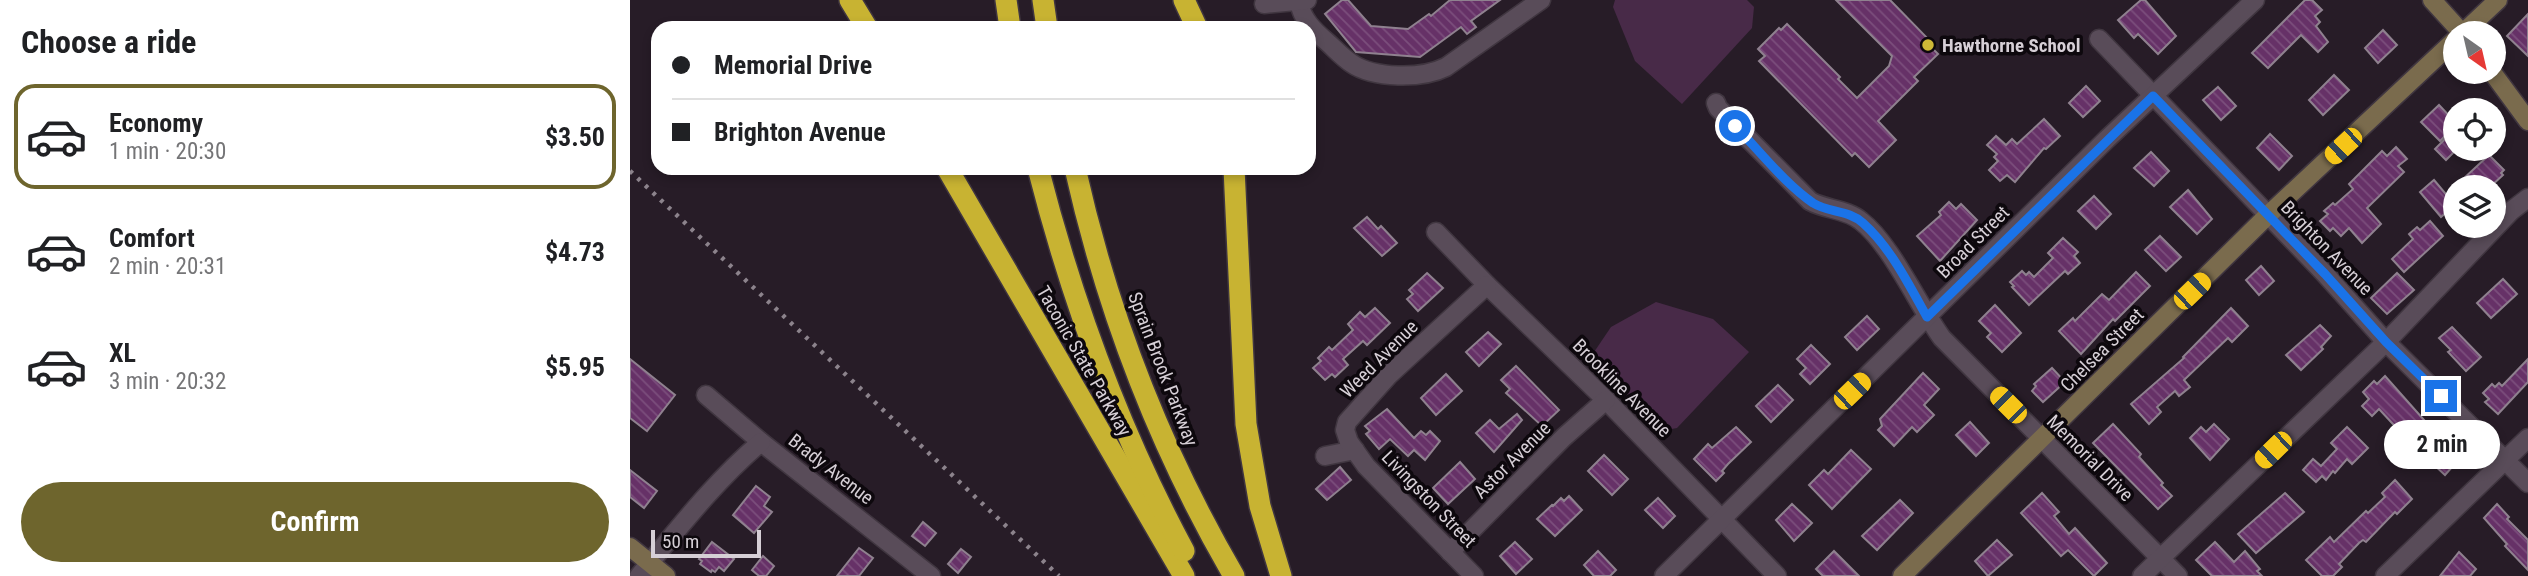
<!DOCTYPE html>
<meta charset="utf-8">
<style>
:root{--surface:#fff;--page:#f2f2f2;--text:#202124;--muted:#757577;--line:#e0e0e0;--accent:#6e652d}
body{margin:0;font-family:"Roboto Condensed",sans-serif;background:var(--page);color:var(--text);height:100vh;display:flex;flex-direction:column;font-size:26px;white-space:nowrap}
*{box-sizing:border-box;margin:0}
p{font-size:23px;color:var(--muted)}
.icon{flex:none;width:38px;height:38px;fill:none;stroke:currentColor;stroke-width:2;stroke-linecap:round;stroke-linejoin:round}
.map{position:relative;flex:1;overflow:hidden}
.drawer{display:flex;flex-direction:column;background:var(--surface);width:630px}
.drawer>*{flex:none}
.top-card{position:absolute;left:21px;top:21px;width:665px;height:154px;border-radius:21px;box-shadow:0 4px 10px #0003;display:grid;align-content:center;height:154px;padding:0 21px;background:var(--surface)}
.needle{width:46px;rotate:146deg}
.fabs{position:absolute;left:1813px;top:21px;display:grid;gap:14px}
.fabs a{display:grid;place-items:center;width:63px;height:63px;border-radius:50%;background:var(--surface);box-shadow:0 4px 10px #0003;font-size:35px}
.scale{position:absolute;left:21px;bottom:18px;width:110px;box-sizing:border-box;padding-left:7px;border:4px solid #d6cfd6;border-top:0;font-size:19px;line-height:24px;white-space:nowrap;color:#d6cfd6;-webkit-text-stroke:5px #0d080d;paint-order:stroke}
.end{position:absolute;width:32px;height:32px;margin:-16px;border:9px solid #1a73e8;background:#fff;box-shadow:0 0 0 4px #fff}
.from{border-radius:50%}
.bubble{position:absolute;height:49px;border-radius:24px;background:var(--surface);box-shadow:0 4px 10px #0003;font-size:23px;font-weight:700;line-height:49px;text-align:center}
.car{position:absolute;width:21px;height:42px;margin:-21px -10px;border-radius:9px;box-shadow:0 0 5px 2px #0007;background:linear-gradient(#f5c518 24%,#345 0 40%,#f5c518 0 76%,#345 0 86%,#f5c518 0)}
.top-card b{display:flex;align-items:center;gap:24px;height:66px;font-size:26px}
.top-card b+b{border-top:2px solid var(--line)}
.top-card i{width:18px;height:18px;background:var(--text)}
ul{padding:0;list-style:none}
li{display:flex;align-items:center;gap:21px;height:105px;margin:0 14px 10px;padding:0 7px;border:4px solid transparent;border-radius:21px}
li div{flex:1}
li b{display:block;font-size:26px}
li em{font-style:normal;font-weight:700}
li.on{border-color:var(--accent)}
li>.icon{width:63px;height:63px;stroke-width:1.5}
h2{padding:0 21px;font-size:32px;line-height:84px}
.button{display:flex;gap:14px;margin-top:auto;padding:14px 21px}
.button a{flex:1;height:80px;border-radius:42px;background:var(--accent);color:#fff;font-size:28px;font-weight:700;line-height:80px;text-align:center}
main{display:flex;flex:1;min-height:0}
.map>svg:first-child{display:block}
.grass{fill:#482a48}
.building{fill:url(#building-back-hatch);stroke:#8f818f;stroke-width:2}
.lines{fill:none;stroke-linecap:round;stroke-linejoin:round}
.street-casing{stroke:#403640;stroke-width:21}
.secondary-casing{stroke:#403640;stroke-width:21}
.highway-casing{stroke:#403640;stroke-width:24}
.street{stroke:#594c59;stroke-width:18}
.secondary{stroke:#7a6b4d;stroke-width:18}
.highway{stroke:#c8b332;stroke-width:21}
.rail{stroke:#8c838c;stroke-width:4.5;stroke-dasharray:3.5 7;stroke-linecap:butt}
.route{stroke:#1a73e8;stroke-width:9}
.poi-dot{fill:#ceb837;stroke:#0d080d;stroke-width:2.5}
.labels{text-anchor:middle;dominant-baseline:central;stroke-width:7;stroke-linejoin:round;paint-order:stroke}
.poi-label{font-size:19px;font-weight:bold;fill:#d6cfd6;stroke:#0d080d;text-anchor:start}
.street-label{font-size:19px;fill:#d6cfd6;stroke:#0d080d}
</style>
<main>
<section class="drawer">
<h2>Choose a ride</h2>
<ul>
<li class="on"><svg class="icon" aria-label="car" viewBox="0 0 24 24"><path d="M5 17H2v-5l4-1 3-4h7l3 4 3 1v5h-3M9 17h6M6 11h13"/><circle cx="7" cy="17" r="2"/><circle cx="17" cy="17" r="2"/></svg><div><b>Economy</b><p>1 min · 20:30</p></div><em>$3.50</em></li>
<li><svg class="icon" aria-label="car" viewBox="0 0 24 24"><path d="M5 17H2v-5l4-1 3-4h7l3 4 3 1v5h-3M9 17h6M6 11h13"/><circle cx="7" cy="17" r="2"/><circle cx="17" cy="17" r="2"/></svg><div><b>Comfort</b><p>2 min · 20:31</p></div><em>$4.73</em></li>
<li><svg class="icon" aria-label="car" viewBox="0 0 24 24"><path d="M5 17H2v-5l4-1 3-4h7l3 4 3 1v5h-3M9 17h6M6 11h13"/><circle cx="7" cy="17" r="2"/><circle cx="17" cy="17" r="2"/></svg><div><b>XL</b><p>3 min · 20:32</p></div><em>$5.95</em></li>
</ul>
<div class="button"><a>Confirm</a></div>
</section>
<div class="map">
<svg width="1898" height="576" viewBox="0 0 1898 576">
<defs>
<pattern id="building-back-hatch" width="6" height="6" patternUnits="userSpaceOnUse" patternTransform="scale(1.75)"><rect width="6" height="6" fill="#663167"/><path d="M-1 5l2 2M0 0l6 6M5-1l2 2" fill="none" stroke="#7b4e7c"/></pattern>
</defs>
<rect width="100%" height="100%" fill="#271c27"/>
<g class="grass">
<polygon points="985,0 1117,0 1124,7 1122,28 1052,104 1005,61 983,7"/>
<polygon points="1026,302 1083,319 1119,352 1047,428 1031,431 958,361 981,327"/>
</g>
<g class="building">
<polygon points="712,0 718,0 741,26 778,29 799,14 801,16 820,0 870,0 841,21 846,27 837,34 831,27 790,57 726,52 695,14"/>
<polygon points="1206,0 1260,0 1305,46 1303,49 1308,54 1284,77 1288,81 1248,121 1266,140 1239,167 1225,153 1222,156 1129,61 1135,56 1128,49 1149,28 1151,30 1157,24 1210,77 1208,79 1227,98 1259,66 1262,56"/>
<polygon points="1511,0 1515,0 1546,36 1528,54 1508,34 1504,38 1488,20"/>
<polygon points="1675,0 1682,0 1692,10 1685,16 1690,22 1686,26 1698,42 1688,52 1671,35 1638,68 1622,53"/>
<polygon points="1898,14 1898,56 1877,36"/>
<polygon points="1753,30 1767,45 1748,63 1735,48"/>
<polygon points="1704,75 1719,90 1693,115 1679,100"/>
<polygon points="1456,86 1470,101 1453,117 1439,103"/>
<polygon points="1588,87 1606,106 1591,120 1573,100"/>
<polygon points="1809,105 1825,122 1825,126 1810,141 1791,122"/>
<polygon points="1414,119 1430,136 1416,149 1414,148 1385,182 1377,175 1370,181 1359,170 1368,161 1364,157 1367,154 1357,145 1366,136 1376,145 1382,139 1387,144"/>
<polygon points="1640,134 1662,156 1649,170 1627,148"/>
<polygon points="1817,137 1827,149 1816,160 1805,149"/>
<polygon points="1766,147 1777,159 1768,166 1774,172 1737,208 1751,224 1732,243 1719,228 1711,236 1703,228 1700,231 1690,221 1698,214 1694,211 1703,203 1705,205 1723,189 1719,184 1752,151 1757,156"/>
<polygon points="1521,152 1539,171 1524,186 1504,168"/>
<polygon points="1859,155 1874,170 1871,173 1873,175 1861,186 1859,184 1855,187 1839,187 1832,180"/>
<polygon points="1804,180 1825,205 1811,217 1790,192"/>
<polygon points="1558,190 1582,219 1567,234 1540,207"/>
<polygon points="1464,196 1481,214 1466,229 1448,211"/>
<polygon points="1319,202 1326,209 1331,204 1347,220 1310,261 1287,236 1311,215 1309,212"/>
<polygon points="737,217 748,229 751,226 767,243 752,256 724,228"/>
<polygon points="1800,221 1813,236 1774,272 1762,259 1783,239 1779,234 1787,227 1790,230"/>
<polygon points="1530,236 1551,257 1536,271 1515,250"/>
<polygon points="1433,238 1448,252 1444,256 1450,263 1438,274 1435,271 1399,305 1382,287 1384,286 1380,282 1392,271 1396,275 1399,272 1404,277 1423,258 1418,253"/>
<polygon points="1631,266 1644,281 1629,295 1616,280"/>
<polygon points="1506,272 1520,286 1485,321 1483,319 1451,354 1429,331 1443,318 1445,321 1472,294 1479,300"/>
<polygon points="797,273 813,288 788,311 777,299 783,294 779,290"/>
<polygon points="1767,273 1784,290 1757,314 1741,298"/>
<polygon points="1873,279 1887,294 1861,318 1847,303"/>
<polygon points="1365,305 1391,333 1372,352 1357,337 1361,333 1349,321"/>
<polygon points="745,308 760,323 737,345 733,341 713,359 718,365 705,377 702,374 695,380 683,368 691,361 688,358 699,347 702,350 723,330 718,324 730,312 735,317"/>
<polygon points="1601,308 1618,326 1602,342 1598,338 1554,380 1560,387 1549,396 1545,391 1527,407 1531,412 1519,424 1501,404 1554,358 1553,357"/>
<polygon points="1237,316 1249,329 1227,350 1215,337"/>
<polygon points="1690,325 1701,336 1691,347 1693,349 1671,370 1656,355"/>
<polygon points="1822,327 1851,357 1836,371 1818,352 1821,350 1809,338"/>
<polygon points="858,332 871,344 849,366 836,352"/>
<polygon points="1181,345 1200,364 1180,384 1170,374 1176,368 1167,359"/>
<polygon points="0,359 45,395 17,431 0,418"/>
<polygon points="1898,359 1898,382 1868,414 1855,402 1859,399 1853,393 1862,384 1865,387 1869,383 1872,386"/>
<polygon points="886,366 929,410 912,426 876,393 880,389 871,380"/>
<polygon points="1422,368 1435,382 1413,402 1402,391 1406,386 1404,384"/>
<polygon points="1293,373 1309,389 1294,405 1304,415 1287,432 1282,427 1264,446 1248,430 1252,426 1250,419"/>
<polygon points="816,374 832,391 806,415 791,398"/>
<polygon points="1755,376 1794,420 1775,437 1749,409 1742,416 1732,406 1739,399 1733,392 1744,381 1747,384"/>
<polygon points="1148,385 1163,400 1141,422 1126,406"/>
<polygon points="757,409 784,438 791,431 796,435 800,431 810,441 795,460 784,450 778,456 760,439 749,449 736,434 740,431 735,426"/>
<polygon points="887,414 892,420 864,452 846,433 860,420 869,429"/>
<polygon points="1340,422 1359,443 1346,456 1326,435"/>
<polygon points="1483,424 1511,454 1509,457 1533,483 1531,485 1542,496 1528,509 1463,443"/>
<polygon points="1584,424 1599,439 1580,460 1560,438 1571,427 1576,432"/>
<polygon points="1106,427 1121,442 1098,464 1092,471 1094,473 1086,481 1064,459 1078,444 1082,448"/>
<polygon points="1717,427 1738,448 1722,464 1717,459 1705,473 1703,471 1696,480 1692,476 1686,482 1673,470 1683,459 1691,466 1707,449 1701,443"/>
<polygon points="1808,434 1831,457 1815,475 1790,452"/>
<polygon points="1221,450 1241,469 1202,509 1179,485 1194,470 1198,474"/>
<polygon points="974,455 998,479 982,495 958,471"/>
<polygon points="830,462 845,479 818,504 803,488"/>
<polygon points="710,467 721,480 697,500 686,489"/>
<polygon points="0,470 27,491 14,508 0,497"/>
<polygon points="1765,480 1782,499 1767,514 1765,512 1736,542 1733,540 1729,543 1709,564 1712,567 1703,576 1692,576 1676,560 1700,537 1704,542 1736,511 1738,513 1755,497 1752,493"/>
<polygon points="126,486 140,497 134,506 142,512 124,533 103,515"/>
<polygon points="1412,493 1429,512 1424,516 1439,534 1445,528 1477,563 1464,576 1438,550 1431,556 1391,513"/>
<polygon points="1655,493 1674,512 1626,553 1608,534"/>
<polygon points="939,496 952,510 925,536 907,519 922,505 923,506 931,498 934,501"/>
<polygon points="1028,498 1045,516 1033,528 1015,510"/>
<polygon points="1270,500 1283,513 1247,550 1232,536"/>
<polygon points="1162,504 1182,523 1164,541 1146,520"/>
<polygon points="1867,504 1879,517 1877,519 1898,540 1898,570 1875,546 1877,544 1854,518"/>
<polygon points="293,522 306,533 295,546 282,536"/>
<polygon points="1367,540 1382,555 1358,576 1345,561"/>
<polygon points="82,542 104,559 94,571 89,567 85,572 82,570 81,572 70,564 72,561 69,559"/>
<polygon points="885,542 902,559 886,574 870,556"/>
<polygon points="1585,542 1604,562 1615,551 1630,569 1627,571 1632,576 1582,576 1566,560"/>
<polygon points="229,548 243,558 229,576 207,576"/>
<polygon points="331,549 341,557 328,573 318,564"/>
<polygon points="968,551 986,570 980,576 964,576 954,565"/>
<polygon points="1204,551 1229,576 1193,576 1186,569"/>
<polygon points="1829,552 1846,569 1840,576 1810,576"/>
<polygon points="133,556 144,566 136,576 129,576 122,570"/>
</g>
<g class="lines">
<defs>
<g id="street">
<path d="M669 2C672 19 683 30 696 41 704 48 712 57 721 63 744 79 792 79 816 67L911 0"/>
<polyline points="634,4 677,0"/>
<polyline points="1469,39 1695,274 1756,342 1898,483"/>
<path d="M1086 103 1088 108 1180 201C1196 210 1217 209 1231 221 1261 244 1288 305 1312 338L1548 576"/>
<polyline points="806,232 857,285 976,400 1147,576"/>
<polyline points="76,395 131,442 301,576"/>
<polyline points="695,456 725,450"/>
<polyline points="820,552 934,437 976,400"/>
<path d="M9 576C48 529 85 481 131 442"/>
<polyline points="844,576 736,466 719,442 715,430 717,422 759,375 857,285"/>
<polyline points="1034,576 1477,139 1625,0"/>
<polyline points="1512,576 1756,342 1881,211 1898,198"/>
<polyline points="1755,576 1898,438"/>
</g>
<g id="secondary">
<polyline points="1802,0 1832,33"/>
<polyline points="1833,33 1868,0"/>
<polyline points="1862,72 1898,121"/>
<polyline points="0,547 36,576"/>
<polyline points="1272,576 1637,216 1825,40"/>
</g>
<g id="highway">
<polyline points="220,0 237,28"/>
<polyline points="376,0 380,28"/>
<polyline points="413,0 417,28"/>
<polyline points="554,0 567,28"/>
<polyline points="317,168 554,576"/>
<path d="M408 168C442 301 489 430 554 551"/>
<path d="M445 168C477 311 530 449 604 576"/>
<polyline points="604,168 616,424 630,506 651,576"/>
</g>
</defs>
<use href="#street" class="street-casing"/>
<use href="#secondary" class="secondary-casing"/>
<use href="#highway" class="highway-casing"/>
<use href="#street" class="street"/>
<use href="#secondary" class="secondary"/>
<use href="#highway" class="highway"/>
<polyline class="rail" points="0,171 429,576"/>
</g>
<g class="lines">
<path class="route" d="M1105 126C1130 151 1154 183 1183 203 1199 213 1219 210 1233 223 1261 248 1279 285 1297 317L1523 96 1695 274 1756 342 1811 396"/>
</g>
<circle class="poi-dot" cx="1298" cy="45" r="7"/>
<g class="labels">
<g class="poi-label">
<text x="1312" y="45">Hawthorne School</text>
</g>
<g class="street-label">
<text transform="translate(1343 242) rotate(-45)">Broad Street</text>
<text transform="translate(1697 248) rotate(46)">Brighton Avenue</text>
<text transform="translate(1472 350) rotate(-45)">Chelsea Street</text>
<text transform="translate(749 359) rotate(-45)">Weed Avenue</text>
<text transform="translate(454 361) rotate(60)">Taconic State Parkway</text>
<text transform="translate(533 369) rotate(69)">Sprain Brook Parkway</text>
<text transform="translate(992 388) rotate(45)">Brookline Avenue</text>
<text transform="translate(1460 458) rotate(45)">Memorial Drive</text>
<text transform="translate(882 460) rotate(-45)">Astor Avenue</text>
<text transform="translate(201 469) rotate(38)">Brady Avenue</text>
<text transform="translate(799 499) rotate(46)">Livingston Street</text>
</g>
</g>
</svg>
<div class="fabs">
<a><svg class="needle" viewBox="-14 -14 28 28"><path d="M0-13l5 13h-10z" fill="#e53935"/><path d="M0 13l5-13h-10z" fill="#757577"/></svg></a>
<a><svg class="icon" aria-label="locate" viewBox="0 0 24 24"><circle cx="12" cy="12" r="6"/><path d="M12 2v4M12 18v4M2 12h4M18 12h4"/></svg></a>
<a><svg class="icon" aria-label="layers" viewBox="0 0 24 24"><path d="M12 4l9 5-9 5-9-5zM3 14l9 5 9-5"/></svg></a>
</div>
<div class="scale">50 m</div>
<i class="end from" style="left:1105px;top:126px"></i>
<i class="end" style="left:1811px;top:396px"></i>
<div class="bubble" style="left:1754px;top:420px;width:116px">2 min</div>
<i class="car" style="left:1713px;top:146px;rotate:227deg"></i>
<i class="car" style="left:1562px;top:291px;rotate:46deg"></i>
<i class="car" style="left:1222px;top:391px;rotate:46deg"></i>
<i class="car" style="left:1378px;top:405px;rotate:315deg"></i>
<i class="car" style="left:1643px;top:450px;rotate:226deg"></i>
<div class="top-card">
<b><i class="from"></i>Memorial Drive</b>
<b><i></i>Brighton Avenue</b>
</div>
</div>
</main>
